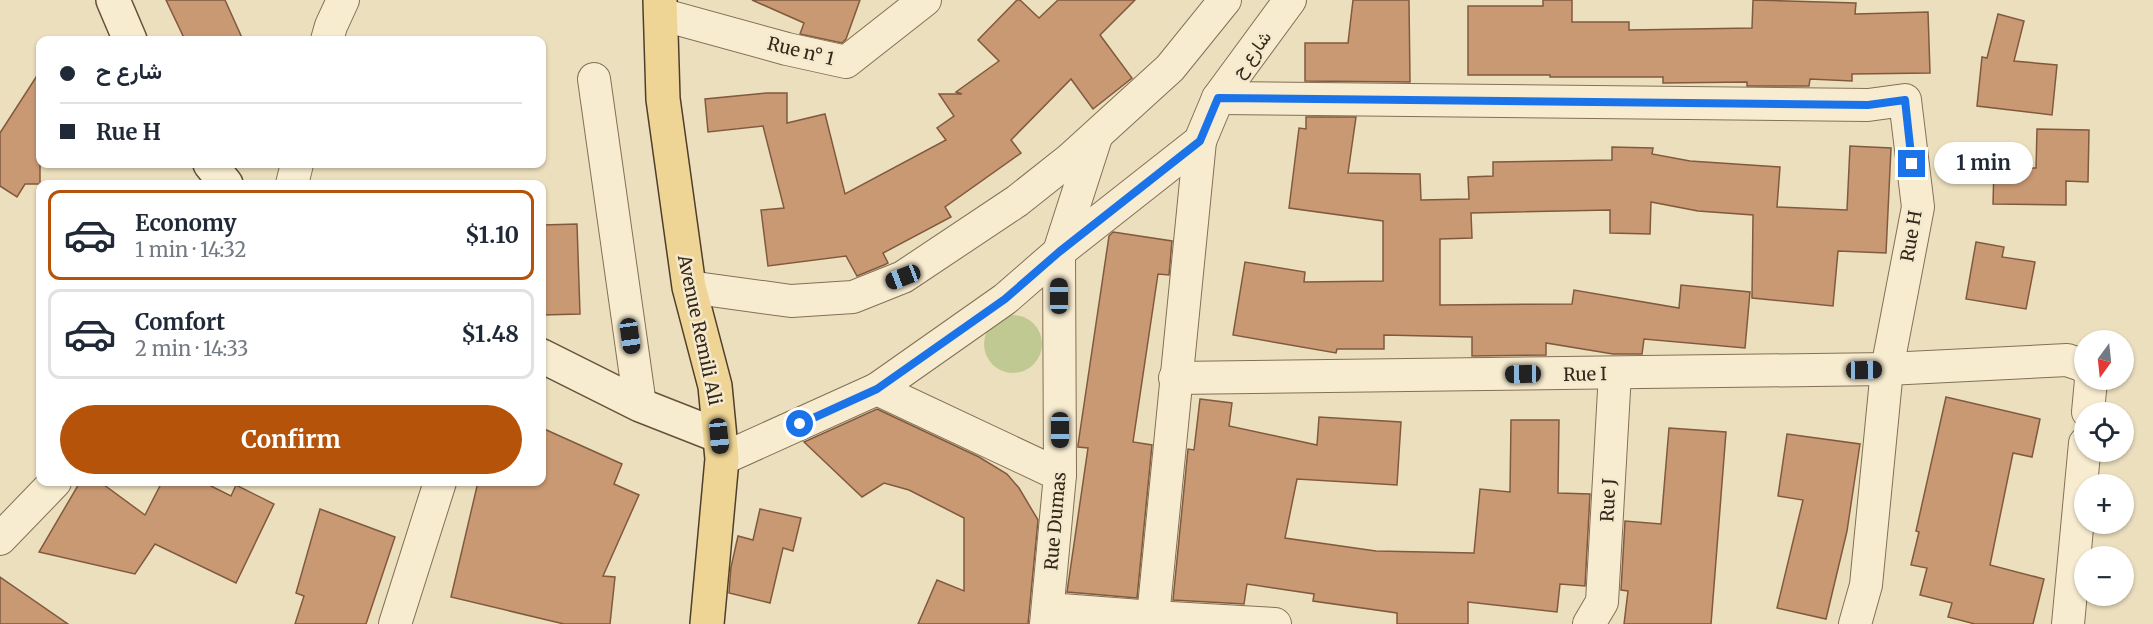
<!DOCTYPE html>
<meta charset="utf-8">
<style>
:root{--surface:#fff;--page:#f6f6f7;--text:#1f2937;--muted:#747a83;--line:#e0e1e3;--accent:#b45309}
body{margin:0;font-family:Merriweather,Vazirmatn,serif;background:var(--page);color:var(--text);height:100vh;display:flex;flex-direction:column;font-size:22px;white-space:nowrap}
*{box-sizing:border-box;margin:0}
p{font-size:20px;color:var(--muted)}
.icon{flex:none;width:33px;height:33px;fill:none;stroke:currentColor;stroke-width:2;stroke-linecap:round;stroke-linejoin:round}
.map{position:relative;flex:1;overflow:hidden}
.drawer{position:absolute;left:36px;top:180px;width:510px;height:306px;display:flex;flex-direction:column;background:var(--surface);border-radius:12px;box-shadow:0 2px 4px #0004}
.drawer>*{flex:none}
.hud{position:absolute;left:36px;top:36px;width:510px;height:132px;border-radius:12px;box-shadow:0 2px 4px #0004;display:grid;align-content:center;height:132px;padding:0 24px;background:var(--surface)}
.needle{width:39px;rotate:195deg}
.fabs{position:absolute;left:2074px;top:330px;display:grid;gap:12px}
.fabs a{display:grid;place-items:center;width:60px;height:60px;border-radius:50%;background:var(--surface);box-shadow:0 2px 4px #0004;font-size:30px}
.end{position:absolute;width:27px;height:27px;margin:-14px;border:8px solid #1a73e8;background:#fff;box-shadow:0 0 0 3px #fff}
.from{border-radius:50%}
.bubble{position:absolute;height:42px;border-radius:21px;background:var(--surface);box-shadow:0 2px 4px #0004;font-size:20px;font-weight:700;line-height:42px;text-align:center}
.car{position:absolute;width:18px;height:36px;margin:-18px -9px;border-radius:8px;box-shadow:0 0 4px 2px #0007;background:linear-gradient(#222 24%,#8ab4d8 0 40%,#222 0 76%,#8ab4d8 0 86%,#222 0)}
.hud b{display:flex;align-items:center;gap:21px;height:57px;font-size:22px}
.hud b+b{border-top:2px solid var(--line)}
.hud i{width:15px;height:15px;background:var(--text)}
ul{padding:10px 0 0;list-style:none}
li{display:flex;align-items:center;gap:18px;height:90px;margin:0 12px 9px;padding:0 12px;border:3px solid var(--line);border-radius:12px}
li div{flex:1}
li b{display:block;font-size:22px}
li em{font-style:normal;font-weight:700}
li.active{border-color:var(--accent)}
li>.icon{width:54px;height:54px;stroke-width:1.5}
.button{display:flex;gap:12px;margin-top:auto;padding:12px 24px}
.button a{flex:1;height:69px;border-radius:36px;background:var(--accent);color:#fff;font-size:24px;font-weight:700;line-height:69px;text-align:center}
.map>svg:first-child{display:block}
.green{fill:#c1c992}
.building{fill:#c99974;stroke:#815a3e;stroke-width:1.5}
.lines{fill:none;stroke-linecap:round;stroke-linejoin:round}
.street-casing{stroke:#837057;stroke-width:34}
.secondary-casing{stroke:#65513a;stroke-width:36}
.primary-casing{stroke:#503e2c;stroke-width:36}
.street{stroke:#f7ecd0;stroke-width:32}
.secondary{stroke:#f7ecd0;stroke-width:33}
.primary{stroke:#efd595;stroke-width:33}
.route{stroke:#1a73e8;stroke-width:8}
.labels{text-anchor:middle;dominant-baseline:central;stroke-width:5;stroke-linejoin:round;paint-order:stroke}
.street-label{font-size:18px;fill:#33271b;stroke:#f4e9cc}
</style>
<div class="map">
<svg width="2153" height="624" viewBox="0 0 2153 624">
<rect width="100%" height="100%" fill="#ecdfbd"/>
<circle class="green" cx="1013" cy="344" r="29"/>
<g class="building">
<polygon points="166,0 225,0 243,40 185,40"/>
<polygon points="752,0 860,0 846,39 842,43 800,34 804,23"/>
<polygon points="1017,0 1020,0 1039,18 1058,0 1135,0 1100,35 1132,78 1093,109 1071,79 1011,140 1021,153 945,207 951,217 883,253 888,263 884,265 857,276 846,256 768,266 761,210 784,208 763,126 708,132 705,99 766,93 787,93 787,123 825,114 845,194 946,140 937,128 954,116 939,94 962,94 956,92 999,61 978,40"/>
<polygon points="1353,0 1409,0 1410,82 1305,81 1305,43 1348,43"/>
<polygon points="1543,0 1572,0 1572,22 1629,22 1629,30 1752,28 1753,0 1856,3 1855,14 1928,12 1930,73 1852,74 1852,81 1810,79 1809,86 1747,86 1747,82 1663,83 1663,77 1550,77 1550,75 1468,75 1468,6 1543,6"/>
<polygon points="1998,14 2024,21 2014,61 2057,65 2052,115 1977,106 1982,57 1987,58"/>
<polygon points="40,71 40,184 25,184 17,197 0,186 0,133"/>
<polygon points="1306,117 1356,117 1348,173 1420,174 1421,200 1469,199 1468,177 1493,176 1493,162 1612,160 1612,147 1653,148 1652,154 1690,161 1780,167 1777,207 1847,210 1850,146 1891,148 1886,253 1838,251 1833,306 1752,298 1753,215 1698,211 1651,202 1650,234 1610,233 1610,210 1471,213 1472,238 1440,239 1440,305 1572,304 1574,290 1679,308 1681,285 1750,292 1745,348 1644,339 1642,354 1613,354 1546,343 1546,355 1472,356 1472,337 1384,335 1384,349 1337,349 1336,353 1233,335 1245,262 1305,272 1304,282 1383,281 1383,221 1289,208 1299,128 1306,129"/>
<polygon points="2037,129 2089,130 2088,182 2066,181 2066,205 1993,204 1994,167 2036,168"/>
<polygon points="577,224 580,314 542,315 542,225"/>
<polygon points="1113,232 1172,241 1169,275 1158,274 1133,442 1152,445 1137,598 1067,592 1088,448 1078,447 1078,445 1109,236"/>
<polygon points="1976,242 2004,247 2002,257 2035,262 2026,309 1966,299"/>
<polygon points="1946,397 2040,419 2032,457 2013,453 1990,565 2044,579 2033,624 1975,624 1948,617 1952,603 1920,595 1927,568 1911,565 1919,532 1916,531"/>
<polygon points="1200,399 1232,403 1229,426 1317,445 1319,417 1401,422 1397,485 1297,479 1285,538 1376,551 1474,553 1480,489 1510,492 1511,420 1559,420 1558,493 1590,494 1585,586 1560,584 1557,612 1468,602 1468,624 1397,624 1397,613 1313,601 1314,594 1247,584 1244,604 1173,600 1188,449 1194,450"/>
<polygon points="877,409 979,457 1007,474 1019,488 1038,520 1028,624 918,624 937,580 964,591 964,518 909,490 884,483 862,497 804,442"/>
<polygon points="542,428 622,464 614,484 639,495 603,576 615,577 610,624 564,624 451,597 478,482 542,482"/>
<polygon points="1669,428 1726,432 1711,624 1624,624 1628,591 1621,590 1625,521 1661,524"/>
<polygon points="1787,434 1860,444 1847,531 1826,619 1777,608 1803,500 1778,496"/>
<polygon points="80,482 100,482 145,515 162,482 203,482 231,496 236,485 274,504 236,583 155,544 135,574 39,552"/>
<polygon points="320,509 395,537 366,624 295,624 304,596 296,593"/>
<polygon points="760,509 801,518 793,551 783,548 770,603 729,593 731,567 738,536 753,540"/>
<polygon points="0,577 68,624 0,624"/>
</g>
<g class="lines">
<defs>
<g id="street">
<polyline points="660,14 787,49 846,62 925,0"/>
<polyline points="327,40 331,26 343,0"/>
<polyline points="594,79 640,405"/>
<polyline points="1218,98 1868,105 1905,100 1918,207 1887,369 1866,585 1855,624"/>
<polyline points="292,184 297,164"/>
<polyline points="689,287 791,301 853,297 903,277 1017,201 1070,159 1170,68 1225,0"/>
<polyline points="1175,378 1887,369 2067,360 2082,365 2085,368"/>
<polyline points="877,389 1060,475"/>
<polyline points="2088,412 2091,380"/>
<polyline points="722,459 877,389 1005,299 1059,252 1200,141 1218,98 1290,0"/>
<polyline points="0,539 55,482"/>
<polyline points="1048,609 1153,617 1200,141"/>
<polyline points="1153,617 1275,624"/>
<polyline points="395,624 440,482"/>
<polyline points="1046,624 1060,475 1059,252 1096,137"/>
<polyline points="1589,624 1602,602 1615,373"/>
<polyline points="2068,624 2085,443"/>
</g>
<g id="secondary">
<polyline points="113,0 130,40"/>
<polyline points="210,164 226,184"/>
<polyline points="542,356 640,405 719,436"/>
</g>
<polyline id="primary" points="660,0 663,99 689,287 715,386 722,459 707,624"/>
</defs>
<use href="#street" class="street-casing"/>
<use href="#secondary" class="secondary-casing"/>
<use href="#primary" class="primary-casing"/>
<use href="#street" class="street"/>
<use href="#secondary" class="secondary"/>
<use href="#primary" class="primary"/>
</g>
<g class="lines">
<polyline class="route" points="800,424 877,389 1005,299 1059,252 1200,141 1218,98 1868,105 1905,100 1912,164"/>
</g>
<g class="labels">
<g class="street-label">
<text transform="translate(801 51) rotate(14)">Rue n° 1</text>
<text transform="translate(1251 54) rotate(-53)">شارع ح</text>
<text transform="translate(1911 236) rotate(-80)">Rue H</text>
<text transform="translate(700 330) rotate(78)">Avenue Remili Ali</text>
<text transform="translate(1585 374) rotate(-1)">Rue I</text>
<text transform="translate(1608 500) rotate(-87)">Rue J</text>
<text transform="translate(1055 521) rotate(-85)">Rue Dumas</text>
</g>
</g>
</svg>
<div class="fabs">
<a><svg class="needle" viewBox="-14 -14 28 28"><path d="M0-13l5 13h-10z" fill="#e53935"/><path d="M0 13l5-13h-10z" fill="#747a83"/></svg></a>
<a><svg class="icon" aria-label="locate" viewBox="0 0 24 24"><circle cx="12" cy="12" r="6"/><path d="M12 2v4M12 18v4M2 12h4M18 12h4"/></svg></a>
<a>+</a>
<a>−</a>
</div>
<i class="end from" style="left:800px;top:424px"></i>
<i class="end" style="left:1912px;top:164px"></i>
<div class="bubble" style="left:1934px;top:142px;width:99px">1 min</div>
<i class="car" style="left:903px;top:277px;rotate:249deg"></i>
<i class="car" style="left:1059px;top:296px;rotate:0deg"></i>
<i class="car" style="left:630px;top:336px;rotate:172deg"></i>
<i class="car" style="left:1864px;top:370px;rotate:89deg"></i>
<i class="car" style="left:1523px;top:374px;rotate:269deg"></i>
<i class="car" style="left:1060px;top:430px;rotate:180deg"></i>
<i class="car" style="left:719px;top:436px;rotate:174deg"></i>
<div class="hud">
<b><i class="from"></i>شارع ح</b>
<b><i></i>Rue H</b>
</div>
<section class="drawer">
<ul>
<li class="active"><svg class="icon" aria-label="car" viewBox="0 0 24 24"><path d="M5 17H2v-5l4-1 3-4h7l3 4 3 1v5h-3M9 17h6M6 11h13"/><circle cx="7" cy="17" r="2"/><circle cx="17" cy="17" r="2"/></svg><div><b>Economy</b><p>1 min · 14:32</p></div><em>$1.10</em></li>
<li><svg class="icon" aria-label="car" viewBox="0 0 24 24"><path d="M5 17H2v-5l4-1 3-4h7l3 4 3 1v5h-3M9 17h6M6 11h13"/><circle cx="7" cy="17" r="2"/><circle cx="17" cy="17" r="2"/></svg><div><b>Comfort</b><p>2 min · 14:33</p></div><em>$1.48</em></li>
</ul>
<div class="button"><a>Confirm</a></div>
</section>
</div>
